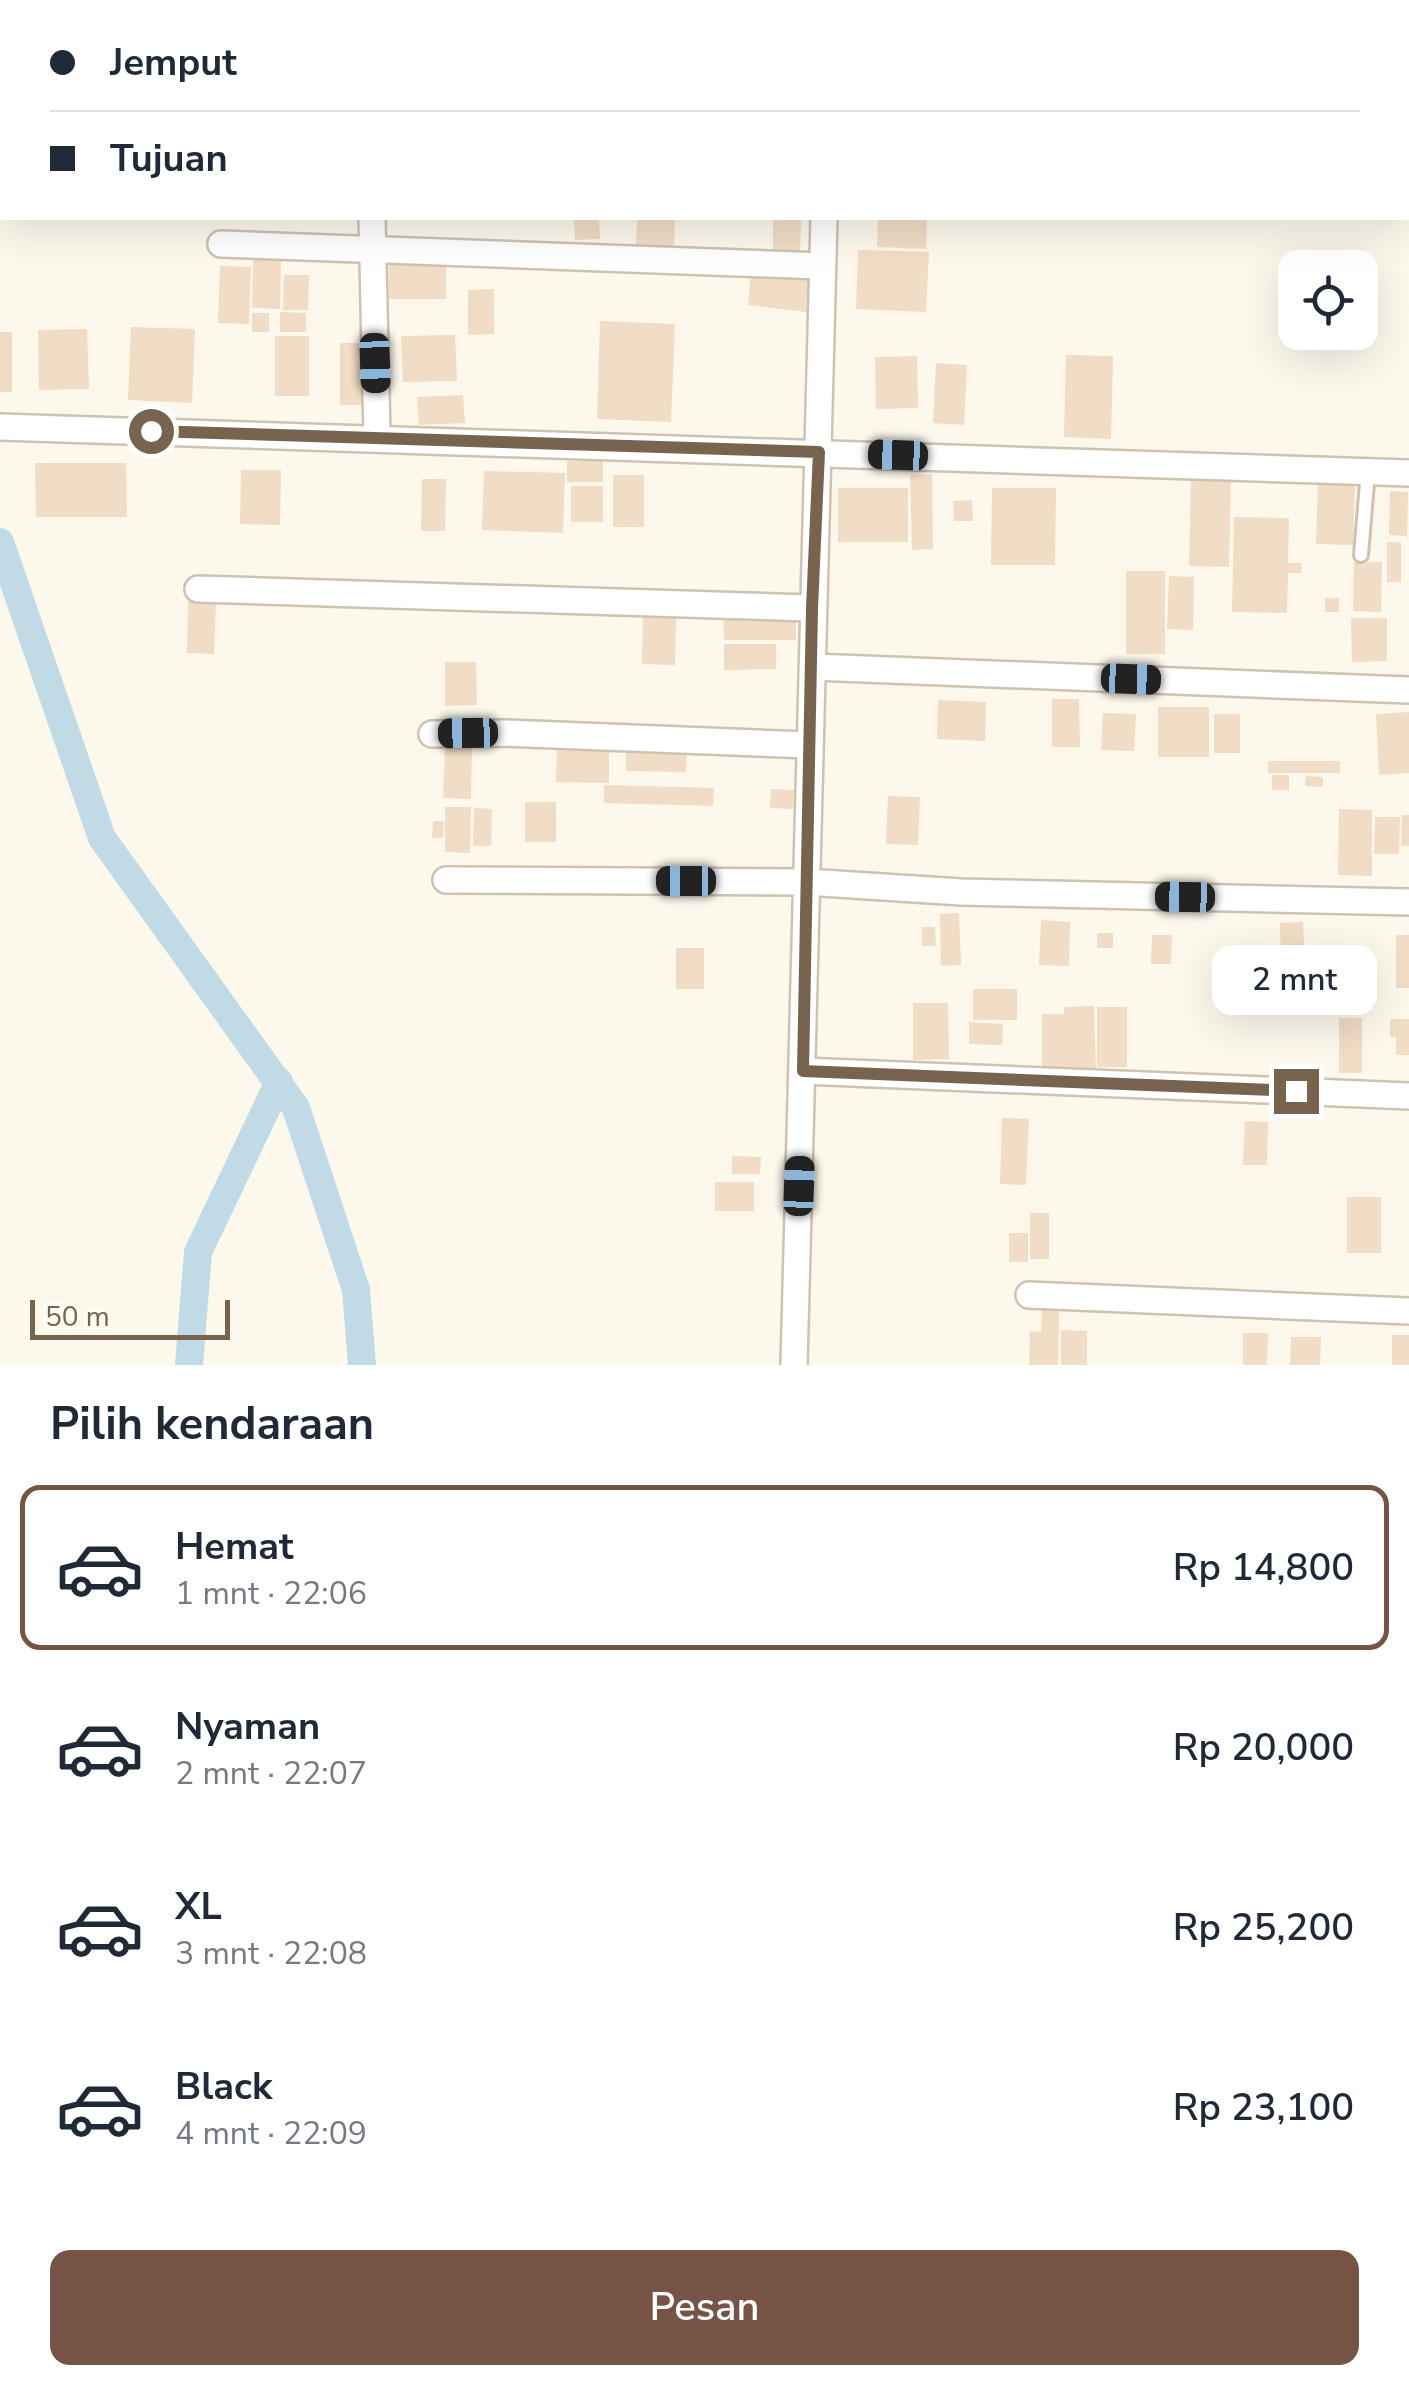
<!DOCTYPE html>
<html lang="id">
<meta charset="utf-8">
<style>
:root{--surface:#fff;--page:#f6f6f7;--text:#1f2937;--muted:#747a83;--line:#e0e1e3;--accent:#765445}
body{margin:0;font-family:"Nunito Sans",sans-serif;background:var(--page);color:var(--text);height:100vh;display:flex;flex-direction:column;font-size:38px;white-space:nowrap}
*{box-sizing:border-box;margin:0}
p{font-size:32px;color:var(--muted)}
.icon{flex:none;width:55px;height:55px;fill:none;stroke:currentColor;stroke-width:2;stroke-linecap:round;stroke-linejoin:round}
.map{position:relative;height:1365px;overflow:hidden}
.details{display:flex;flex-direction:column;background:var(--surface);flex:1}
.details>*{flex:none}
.hud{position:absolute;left:0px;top:0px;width:1410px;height:220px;box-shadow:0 10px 40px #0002;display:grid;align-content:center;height:220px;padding:0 50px;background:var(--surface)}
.buttons{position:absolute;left:1278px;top:250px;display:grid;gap:20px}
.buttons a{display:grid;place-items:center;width:100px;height:100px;border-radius:20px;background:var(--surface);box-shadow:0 10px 40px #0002;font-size:50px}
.scale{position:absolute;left:30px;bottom:25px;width:200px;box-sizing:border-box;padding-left:10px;border:5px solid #78634f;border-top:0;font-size:28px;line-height:35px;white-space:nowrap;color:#78634f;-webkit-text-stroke:8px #fefcf3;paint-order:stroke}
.end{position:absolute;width:45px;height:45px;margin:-22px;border:12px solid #78634f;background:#fff;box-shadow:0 0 0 5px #fff}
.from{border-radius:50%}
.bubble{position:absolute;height:70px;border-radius:20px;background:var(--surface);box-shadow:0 10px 40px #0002;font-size:32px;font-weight:600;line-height:70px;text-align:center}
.car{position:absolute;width:30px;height:60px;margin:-30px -15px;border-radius:12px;box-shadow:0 0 8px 2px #0007;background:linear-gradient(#222 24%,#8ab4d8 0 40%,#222 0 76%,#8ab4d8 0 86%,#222 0)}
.hud b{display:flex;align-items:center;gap:35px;height:95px;font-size:38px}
.hud b+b{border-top:2px solid var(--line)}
.hud i{width:25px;height:25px;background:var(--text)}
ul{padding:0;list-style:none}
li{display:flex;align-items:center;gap:30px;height:165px;margin:0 20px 15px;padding:0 30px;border:5px solid transparent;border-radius:20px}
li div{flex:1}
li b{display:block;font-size:38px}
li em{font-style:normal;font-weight:600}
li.active{border-color:var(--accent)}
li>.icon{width:90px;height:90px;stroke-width:1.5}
h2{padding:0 50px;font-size:45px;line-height:120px}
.button{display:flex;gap:20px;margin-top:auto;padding:20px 50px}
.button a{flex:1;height:115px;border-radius:20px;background:var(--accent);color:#fff;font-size:40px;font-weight:600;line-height:115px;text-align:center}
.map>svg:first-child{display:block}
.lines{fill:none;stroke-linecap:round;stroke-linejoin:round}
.canal{stroke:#c0dbe6;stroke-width:28}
.building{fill:#f1dcc5}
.lane-casing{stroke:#cfc2b1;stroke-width:18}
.street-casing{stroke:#cfc2b1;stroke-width:30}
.lane{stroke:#fff;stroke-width:12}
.street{stroke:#fff;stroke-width:25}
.route{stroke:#78634f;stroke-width:12}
</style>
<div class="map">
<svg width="1409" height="1365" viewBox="0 0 1409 1365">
<rect width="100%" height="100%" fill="#fcf8ec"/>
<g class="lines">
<g class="canal">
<polyline points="0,542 102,838 296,1108 356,1290 362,1365"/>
<polyline points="189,1365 198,1252 279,1082"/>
</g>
</g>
<g class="building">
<polygon points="574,218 599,218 600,239 575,240"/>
<polygon points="637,218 675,218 674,246 636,246"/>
<polygon points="773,218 801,218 800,253 773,253"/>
<polygon points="878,218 927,218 926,249 877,247"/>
<polygon points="858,250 929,252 926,312 856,309"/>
<polygon points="253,255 281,256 280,309 252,308"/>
<rect x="389" y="265" width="57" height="34"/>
<polygon points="220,266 251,267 249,324 218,323"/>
<polygon points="751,272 818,279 815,313 748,305"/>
<polygon points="284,275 309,275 308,310 283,310"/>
<polygon points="494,289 494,334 468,335 468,290"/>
<polygon points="280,312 306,313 306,332 280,332"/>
<rect x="252" y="313" width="17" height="19"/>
<polygon points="600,321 675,324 671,422 597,419"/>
<polygon points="131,327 195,329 192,403 128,400"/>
<polygon points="87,329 89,389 39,390 38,330"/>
<rect x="0" y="332" width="12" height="60"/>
<polygon points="455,335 457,381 403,382 401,336"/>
<rect x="275" y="336" width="34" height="60"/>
<rect x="340" y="343" width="33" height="62"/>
<polygon points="1066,355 1113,356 1111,439 1064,437"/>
<polygon points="917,356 918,408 876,409 875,357"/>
<polygon points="936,363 967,365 964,425 933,423"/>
<polygon points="463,395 465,423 419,425 417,397"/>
<rect x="567" y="461" width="36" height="21"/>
<polygon points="35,463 126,463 127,517 36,517"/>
<polygon points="241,470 281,470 280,525 240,524"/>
<polygon points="484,471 565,473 563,533 482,530"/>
<polygon points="932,474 933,549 912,550 910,475"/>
<rect x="613" y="475" width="31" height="52"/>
<polygon points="1191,477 1231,478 1229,567 1189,566"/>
<polygon points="422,479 446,479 445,531 421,531"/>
<polygon points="1318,483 1355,484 1353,545 1316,544"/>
<rect x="571" y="486" width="32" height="36"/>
<rect x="838" y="488" width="70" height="54"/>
<polygon points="992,488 1056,488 1055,565 991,565"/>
<polygon points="1390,491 1408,492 1407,536 1389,535"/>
<polygon points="972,500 973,521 954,521 953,501"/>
<polygon points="1234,517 1289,518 1288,563 1301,563 1301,573 1288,573 1287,613 1232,612"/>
<rect x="1387" y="542" width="14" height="40"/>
<polygon points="1354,562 1382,562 1381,612 1353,611"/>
<rect x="1126" y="571" width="39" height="83"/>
<polygon points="1169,576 1194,577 1193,630 1167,629"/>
<rect x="1325" y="598" width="14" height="14"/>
<polygon points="188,601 216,602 214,654 187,653"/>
<polygon points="723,611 796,611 796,640 724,640"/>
<polygon points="643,615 676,616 675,665 642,664"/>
<polygon points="1351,618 1387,618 1387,661 1352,662"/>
<polygon points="724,644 776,644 776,669 724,670"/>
<polygon points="445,662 476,662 477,705 445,706"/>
<polygon points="1052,699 1079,699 1080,747 1052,747"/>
<polygon points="938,700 986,702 985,741 937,739"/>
<rect x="1158" y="707" width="51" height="50"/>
<polygon points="1409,712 1409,773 1379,775 1376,714"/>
<polygon points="1103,713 1136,714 1134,751 1101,750"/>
<rect x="1214" y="714" width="26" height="39"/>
<polygon points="557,742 609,743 609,783 556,782"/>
<polygon points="626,742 687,743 686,772 626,771"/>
<polygon points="445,745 472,745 471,799 443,798"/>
<rect x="1268" y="761" width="72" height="12"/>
<rect x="1272" y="775" width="17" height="15"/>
<polygon points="1306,776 1323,777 1323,787 1305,786"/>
<polygon points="604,785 714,788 713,806 604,803"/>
<polygon points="771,789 794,790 793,809 770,808"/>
<polygon points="888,796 920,797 918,845 886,844"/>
<rect x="525" y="802" width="31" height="40"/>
<polygon points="445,807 471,807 470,853 445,852"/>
<polygon points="474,808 492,809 491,846 473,846"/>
<polygon points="1339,809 1372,810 1372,876 1338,875"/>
<polygon points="1402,815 1409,815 1409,846 1401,846"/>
<polygon points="1375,817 1400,817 1399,854 1374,854"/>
<polygon points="433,821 444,821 443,838 432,838"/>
<polygon points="959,913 961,965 941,966 940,914"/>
<polygon points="1041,920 1070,922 1069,966 1039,965"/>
<polygon points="1303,922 1305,967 1281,968 1280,923"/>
<polygon points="922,927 935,927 936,946 922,946"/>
<rect x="1097" y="933" width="16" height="15"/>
<polygon points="1152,935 1172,935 1171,964 1151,964"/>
<rect x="1396" y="935" width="13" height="53"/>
<rect x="676" y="948" width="28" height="41"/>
<rect x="973" y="989" width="44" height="31"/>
<polygon points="913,1003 948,1003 949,1059 913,1060"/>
<polygon points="1094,1006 1096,1068 1042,1067 1042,1014 1064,1014 1064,1007"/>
<rect x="1097" y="1007" width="30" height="60"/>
<rect x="1339" y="1018" width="23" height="55"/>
<polygon points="1390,1019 1409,1019 1409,1055 1396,1055 1396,1037 1390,1037"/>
<polygon points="969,1022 1003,1024 1002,1045 969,1044"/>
<polygon points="1002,1118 1029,1119 1026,1185 1000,1184"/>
<polygon points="1245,1121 1268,1122 1267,1165 1243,1165"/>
<polygon points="732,1156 761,1157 760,1174 732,1174"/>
<rect x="715" y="1182" width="39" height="29"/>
<rect x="1347" y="1197" width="34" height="56"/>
<rect x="1030" y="1213" width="19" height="46"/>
<rect x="1009" y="1233" width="19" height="29"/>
<polygon points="1042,1310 1059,1311 1058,1365 1029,1365 1030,1331 1041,1332"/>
<polygon points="1061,1330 1087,1331 1087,1365 1061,1365"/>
<polygon points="1243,1333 1268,1333 1267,1365 1243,1365"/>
<rect x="1392" y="1335" width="17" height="30"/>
<polygon points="1291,1337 1321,1337 1320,1365 1290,1365"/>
</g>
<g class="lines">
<defs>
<polyline id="lane" points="1361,555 1368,471"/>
<g id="street">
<polyline points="373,2 373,0"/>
<polyline points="832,2 832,0"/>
<polyline points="0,60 2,61"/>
<polyline points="372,218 377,437"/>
<polyline points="221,244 822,266"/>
<polyline points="0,427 1409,473"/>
<polyline points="198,589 812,608"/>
<polyline points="813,667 1409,690"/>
<polyline points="432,734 505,733 809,745"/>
<polyline points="446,880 806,882 961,892 1409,902"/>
<polyline points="803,1071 1409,1096"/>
<polyline points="1029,1295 1409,1311"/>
<polyline points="794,1365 824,218"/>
</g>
</defs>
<use href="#lane" class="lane-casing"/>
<use href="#street" class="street-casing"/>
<use href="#lane" class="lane"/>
<use href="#street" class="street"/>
</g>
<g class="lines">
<polyline class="route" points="151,431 819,452 812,608 803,1071 1296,1091"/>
</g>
</svg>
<div class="buttons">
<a><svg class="icon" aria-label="locate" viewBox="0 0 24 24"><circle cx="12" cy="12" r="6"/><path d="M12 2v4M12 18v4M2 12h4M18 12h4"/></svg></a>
</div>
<div class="scale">50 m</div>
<i class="end from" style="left:151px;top:431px"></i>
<i class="end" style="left:1296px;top:1091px"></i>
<div class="bubble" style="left:1212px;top:945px;width:165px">2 mnt</div>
<i class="car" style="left:375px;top:363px;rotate:178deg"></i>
<i class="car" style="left:898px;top:455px;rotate:272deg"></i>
<i class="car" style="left:1131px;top:679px;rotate:92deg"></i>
<i class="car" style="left:468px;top:733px;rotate:269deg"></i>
<i class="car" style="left:686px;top:881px;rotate:270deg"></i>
<i class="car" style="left:1185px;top:897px;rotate:271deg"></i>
<i class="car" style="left:799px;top:1186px;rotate:2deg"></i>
<div class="hud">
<b><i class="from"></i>Jemput</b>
<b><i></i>Tujuan</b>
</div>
</div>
<section class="details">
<h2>Pilih kendaraan</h2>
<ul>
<li class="active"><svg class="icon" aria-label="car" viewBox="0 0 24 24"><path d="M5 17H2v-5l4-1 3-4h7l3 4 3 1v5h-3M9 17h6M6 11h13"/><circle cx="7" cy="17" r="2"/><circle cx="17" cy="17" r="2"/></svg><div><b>Hemat</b><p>1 mnt · 22:06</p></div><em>Rp 14,800</em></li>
<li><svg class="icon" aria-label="car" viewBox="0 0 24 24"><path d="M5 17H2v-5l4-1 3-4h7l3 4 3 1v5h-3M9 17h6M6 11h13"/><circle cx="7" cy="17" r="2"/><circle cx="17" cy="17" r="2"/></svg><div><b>Nyaman</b><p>2 mnt · 22:07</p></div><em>Rp 20,000</em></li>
<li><svg class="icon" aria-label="car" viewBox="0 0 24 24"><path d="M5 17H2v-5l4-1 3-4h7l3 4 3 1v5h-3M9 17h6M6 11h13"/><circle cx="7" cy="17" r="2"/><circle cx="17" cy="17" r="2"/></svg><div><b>XL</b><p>3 mnt · 22:08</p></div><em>Rp 25,200</em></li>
<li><svg class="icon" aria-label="car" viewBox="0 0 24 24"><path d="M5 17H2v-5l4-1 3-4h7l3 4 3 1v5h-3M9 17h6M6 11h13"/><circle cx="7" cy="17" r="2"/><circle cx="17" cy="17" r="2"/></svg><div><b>Black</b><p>4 mnt · 22:09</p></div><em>Rp 23,100</em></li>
</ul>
<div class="button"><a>Pesan</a></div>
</section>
